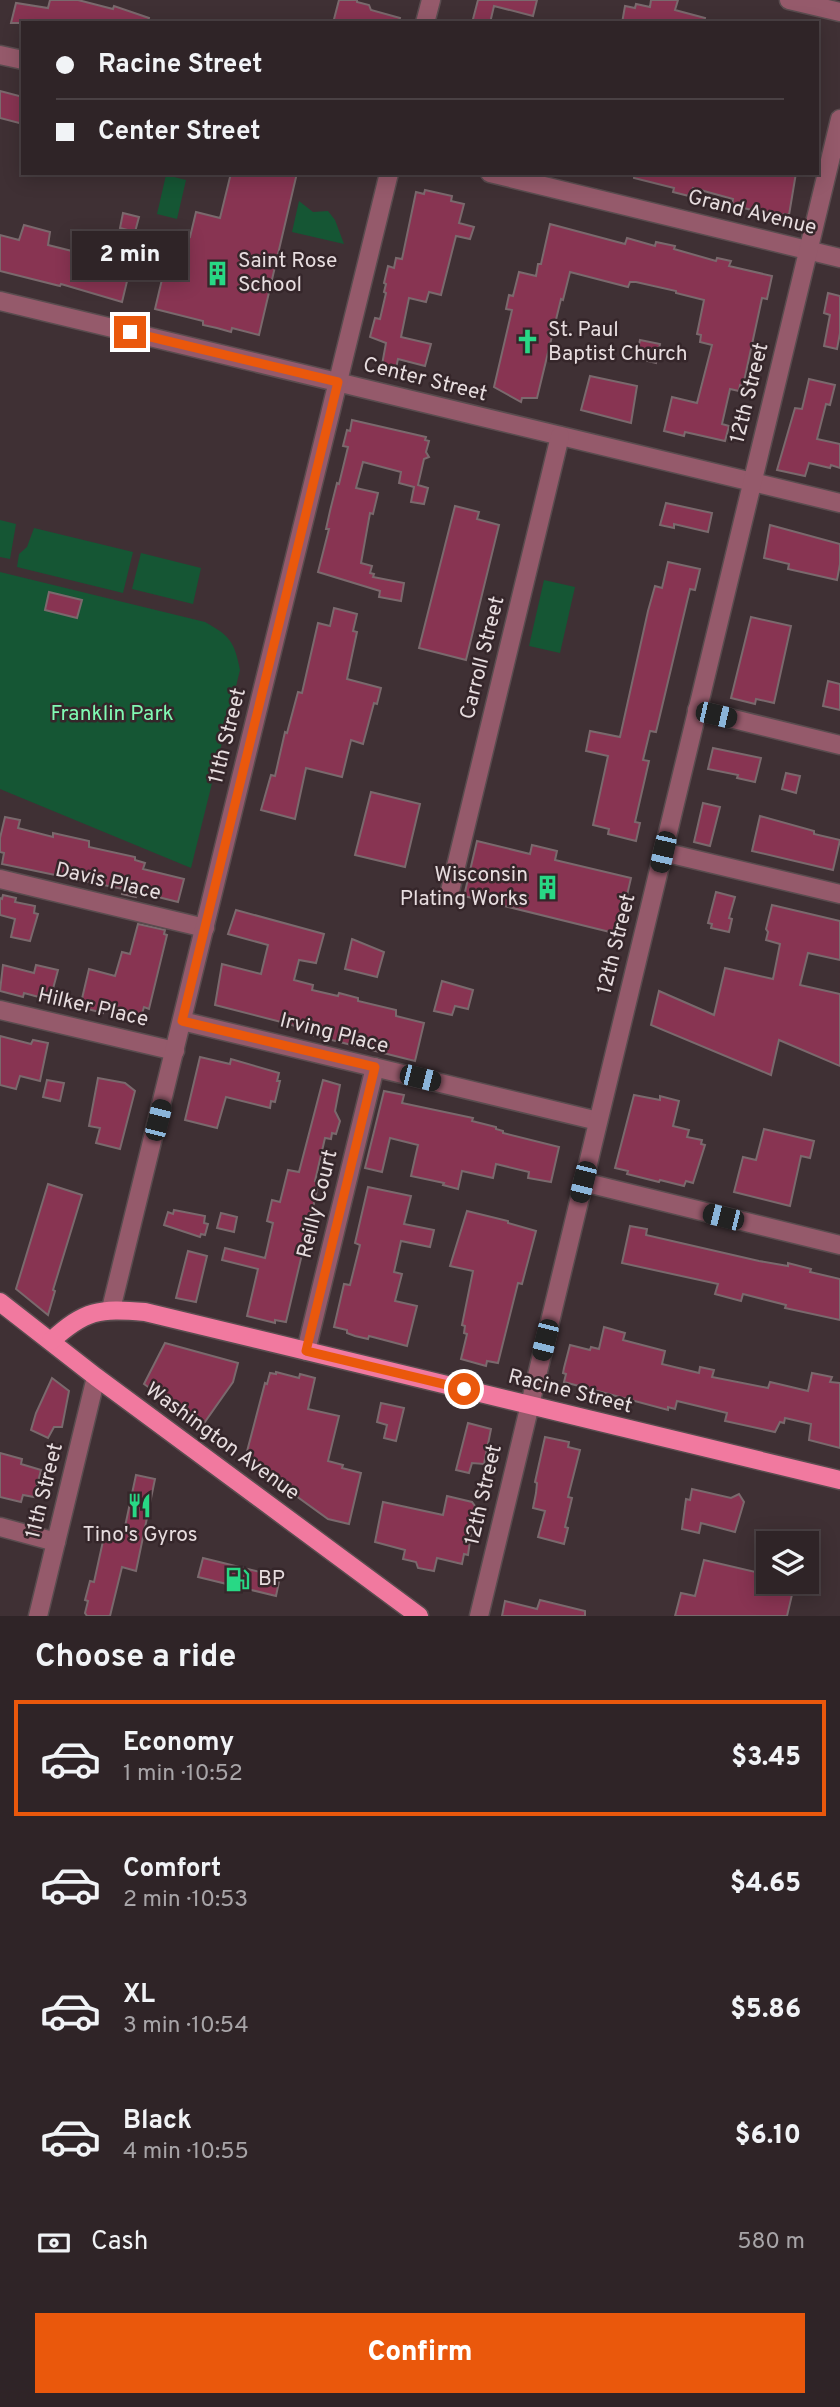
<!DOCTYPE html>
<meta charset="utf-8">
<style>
:root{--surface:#2f2427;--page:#372c2f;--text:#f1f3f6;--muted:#a7a4a7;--line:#4a4144;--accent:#ea580c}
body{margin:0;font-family:Overpass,sans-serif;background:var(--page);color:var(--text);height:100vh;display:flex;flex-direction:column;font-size:26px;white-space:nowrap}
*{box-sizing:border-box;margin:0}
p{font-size:23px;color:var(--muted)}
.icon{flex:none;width:38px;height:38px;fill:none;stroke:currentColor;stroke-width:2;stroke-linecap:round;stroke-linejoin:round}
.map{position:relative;height:1616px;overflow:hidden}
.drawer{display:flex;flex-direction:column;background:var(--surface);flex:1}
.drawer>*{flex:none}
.banner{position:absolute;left:21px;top:21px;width:798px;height:154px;border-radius:0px;box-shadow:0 4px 18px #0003,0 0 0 2px var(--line);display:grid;align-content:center;height:154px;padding:0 35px;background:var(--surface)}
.controls{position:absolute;left:756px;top:1531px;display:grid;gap:14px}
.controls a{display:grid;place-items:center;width:63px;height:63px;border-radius:0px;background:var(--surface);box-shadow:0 4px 18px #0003,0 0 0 2px var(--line);font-size:35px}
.end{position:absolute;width:32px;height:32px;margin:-16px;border:9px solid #ea580c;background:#fff;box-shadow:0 0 0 4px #fff}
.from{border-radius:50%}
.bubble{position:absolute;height:49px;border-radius:0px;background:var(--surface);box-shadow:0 4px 18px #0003,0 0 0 2px var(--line);font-size:23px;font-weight:800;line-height:49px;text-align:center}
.car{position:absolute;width:21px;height:42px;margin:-21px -10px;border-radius:9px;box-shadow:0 0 5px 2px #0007;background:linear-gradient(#222 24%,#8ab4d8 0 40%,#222 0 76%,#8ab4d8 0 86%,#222 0)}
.banner b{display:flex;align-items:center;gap:24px;height:66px;font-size:26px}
.banner b+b{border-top:2px solid var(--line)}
.banner i{width:18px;height:18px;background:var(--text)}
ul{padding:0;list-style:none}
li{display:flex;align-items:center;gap:21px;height:116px;margin:0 14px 10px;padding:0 21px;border:4px solid transparent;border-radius:0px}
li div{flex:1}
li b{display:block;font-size:26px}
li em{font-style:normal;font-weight:800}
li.selected{border-color:var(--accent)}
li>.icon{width:63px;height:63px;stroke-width:1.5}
h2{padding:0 35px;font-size:32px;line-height:84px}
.pay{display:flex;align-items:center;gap:18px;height:77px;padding:0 35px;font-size:26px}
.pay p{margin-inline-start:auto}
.cta{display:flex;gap:14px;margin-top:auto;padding:14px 35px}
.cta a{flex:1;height:80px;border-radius:0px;background:var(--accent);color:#fff;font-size:28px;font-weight:800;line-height:80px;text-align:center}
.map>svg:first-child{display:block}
.green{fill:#155634}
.building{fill:#883452;stroke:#7a696d;stroke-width:2}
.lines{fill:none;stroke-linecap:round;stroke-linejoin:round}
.minor-casing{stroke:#5a4c4f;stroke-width:21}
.major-casing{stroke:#5a4c4f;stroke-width:21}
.minor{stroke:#955a6b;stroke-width:18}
.major{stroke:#f1799f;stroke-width:18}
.route{stroke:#ea580c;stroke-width:9}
.labels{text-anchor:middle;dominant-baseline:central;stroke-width:5;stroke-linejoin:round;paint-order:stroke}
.street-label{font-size:21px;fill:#e7dddf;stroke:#35262a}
.poi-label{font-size:21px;fill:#e7dddf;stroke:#35262a;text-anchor:start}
.park-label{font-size:21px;fill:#80fab3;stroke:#35262a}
</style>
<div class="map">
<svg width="840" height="1616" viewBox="0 0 840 1616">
<rect width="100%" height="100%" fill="#3f3034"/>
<g class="green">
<polygon points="166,175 186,180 177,219 157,214"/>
<polygon points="299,201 313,212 328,211 335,220 344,244 292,232"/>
<polygon points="0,520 16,524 10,559 0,557"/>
<polygon points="34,528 133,552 123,593 17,567 19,554 27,547"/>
<polygon points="141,553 201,568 193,604 132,589"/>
<path d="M0 572 205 622C230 636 234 641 240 670L191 868 0 789Z"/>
<polygon points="544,580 575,587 560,653 529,646"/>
</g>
<g class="building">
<polygon points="50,0 78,0 113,9 114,6 149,18 148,23 11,23 16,3 48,8"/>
<polygon points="339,0 357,0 357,2 369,5 371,10 400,18 399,23 333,23"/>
<polygon points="478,0 537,0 533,16 494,6 490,23 472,23"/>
<polygon points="651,0 678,0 675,10 705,18 704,23 622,23 625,6 635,8 636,4 650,7"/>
<polygon points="0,91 23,97 23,124 0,118"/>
<polygon points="231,173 297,173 259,335 232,328 231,332 217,328 203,325 203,321 155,309 173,233 190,237 196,212 220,218"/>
<polygon points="634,173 796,173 789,215 784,214 783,218 732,205 733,199 693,188 689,196 673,192 674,188 634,178"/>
<polygon points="425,190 452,196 451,201 464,204 459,223 474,227 470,239 456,236 441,295 429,292 426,302 409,298 401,337 431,344 425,366 398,359 396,368 382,365 386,343 370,337 375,318 380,319 386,293 384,292 386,284 384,283 388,266 394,268 396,258 402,259 416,192 424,194"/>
<polygon points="123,213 139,217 135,232 120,228"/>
<polygon points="550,224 625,244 627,238 655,246 656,242 675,246 674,249 716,261 717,258 731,261 729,266 772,276 767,299 762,298 743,386 740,385 739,391 730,389 722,424 729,426 725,441 685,432 684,436 664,431 672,397 697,403 712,345 700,342 701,335 697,334 704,300 676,293 676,291 636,282 630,282 628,287 570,272 563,300 561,299 537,398 522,398 521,402 494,387 512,310 506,309 509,295 513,296 519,272 536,276 538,264 541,264"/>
<polygon points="24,225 50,232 48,245 80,253 81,251 114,260 119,246 133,250 131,258 138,260 134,275 129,273 122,302 61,284 60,286 0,271 0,235 19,240"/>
<polygon points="828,293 840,296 840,333 837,349 824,346 830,315 824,313"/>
<polygon points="640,340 660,344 656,363 636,358"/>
<polygon points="590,376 637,386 631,423 581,410"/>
<polygon points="809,379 835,385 830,405 826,404 817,439 840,444 840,468 831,465 830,468 809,463 805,476 777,470 795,408 802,409"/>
<polygon points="352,420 426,437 425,440 429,441 426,452 429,457 424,459 418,485 428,488 424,504 411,502 414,487 399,483 401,472 363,462 356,488 378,493 373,514 370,513 361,563 372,566 370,573 374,574 373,577 404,583 401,601 379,597 380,591 318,572 329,529 326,529 330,511 337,483 339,484 348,447 343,446 347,430 350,431"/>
<polygon points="666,503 712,513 708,532 674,524 674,528 660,525"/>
<polygon points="455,506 479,512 477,519 499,525 466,660 419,648"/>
<polygon points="770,525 840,544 840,564 837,580 788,569 789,564 764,558"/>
<polygon points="668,562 700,569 695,590 690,589 656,732 650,731 643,760 649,761 635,822 640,823 636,841 608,834 609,829 593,825 608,756 586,751 590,731 620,737 648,611 655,586 662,588"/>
<polygon points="49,592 82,600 77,618 45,610"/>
<polygon points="334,608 357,614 353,631 357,632 347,679 381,688 377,704 374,703 363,744 351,740 342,777 306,768 295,819 261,810 271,775 275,776 285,732 287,733 298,692 302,693 318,623 330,626"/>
<polygon points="751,617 791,626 774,703 756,699 755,704 731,698"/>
<polygon points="828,681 840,684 840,710 823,706"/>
<polygon points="713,748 761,758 755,782 737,778 738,775 708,769"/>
<polygon points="786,773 800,776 796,793 782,789"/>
<polygon points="371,792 420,804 405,867 355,855"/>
<polygon points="703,803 720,807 710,846 694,842"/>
<polygon points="760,816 814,831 814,834 840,840 833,870 752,851"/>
<polygon points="5,817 20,820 18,828 53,837 53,833 89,841 89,847 135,857 135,860 145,863 143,869 184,879 178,902 138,892 136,897 122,894 123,889 2,864 4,853 0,852 0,838"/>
<polygon points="477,841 530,854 532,845 557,851 555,860 631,878 618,934 464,896"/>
<polygon points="716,892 735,897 729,918 732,919 729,932 711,928 712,924 708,923"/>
<polygon points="3,895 16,898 15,902 35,906 34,913 38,914 30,941 11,937 15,919 0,915 0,898 2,899"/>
<polygon points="772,905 840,921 840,960 808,953 800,985 840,994 840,1066 779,1040 771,1075 651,1025 659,991 714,1015 725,968 773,979 780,944 766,940 768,932 766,929"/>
<polygon points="236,910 324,934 316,963 299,960 294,980 313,985 312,990 338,996 339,993 358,998 358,1001 396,1010 396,1016 424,1023 415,1061 304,1033 305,1029 285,1023 215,1005 222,964 261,974 268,945 228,934"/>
<polygon points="138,924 165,930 164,934 167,935 149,1009 144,1007 141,1017 104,1008 103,1013 80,1007 89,969 115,976 122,952 130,954"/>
<polygon points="352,939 384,952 377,977 345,969"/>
<polygon points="3,965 34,973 36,965 58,970 50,1000 24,993 23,997 0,991"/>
<polygon points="442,981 473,990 468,1009 455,1006 452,1015 434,1011"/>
<polygon points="0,1036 31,1044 33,1040 48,1043 40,1081 20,1076 16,1089 0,1085"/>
<polygon points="200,1057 230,1064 231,1059 279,1073 277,1081 280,1081 275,1102 271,1101 270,1108 226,1097 217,1128 185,1120"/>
<polygon points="98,1078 125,1083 135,1091 120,1149 96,1143 100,1128 89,1126"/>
<polygon points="47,1080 64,1083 60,1101 43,1097"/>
<polygon points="323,1080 340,1085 335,1111 340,1121 336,1134 332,1133 331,1139 325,1138 315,1181 319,1182 286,1322 275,1320 275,1323 247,1316 258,1269 222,1260 225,1248 265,1258 273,1223 267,1221 272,1200 280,1202 288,1170 299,1172"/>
<polygon points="384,1091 404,1095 402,1103 473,1118 472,1121 496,1127 496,1129 503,1131 503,1133 559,1147 551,1182 528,1178 529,1172 496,1164 493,1178 462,1171 458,1189 443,1185 444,1183 411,1176 418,1145 390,1138 382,1172 365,1168"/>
<polygon points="634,1095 660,1100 660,1096 679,1101 673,1126 689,1130 687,1137 702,1140 701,1144 705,1145 693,1183 686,1181 684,1186 660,1180 659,1182 627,1174 628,1171 615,1168"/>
<polygon points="764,1129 814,1141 810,1158 801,1156 790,1206 734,1192 743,1157 756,1160"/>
<polygon points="48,1184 82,1195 53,1290 55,1291 48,1315 16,1289"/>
<polygon points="368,1187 411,1196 404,1224 434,1230 430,1247 401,1241 394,1272 402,1274 395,1301 417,1306 407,1346 369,1336 368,1339 355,1336 347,1333 347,1330 334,1327 344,1284 350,1285 360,1245 355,1243"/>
<polygon points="174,1210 205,1216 204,1223 208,1224 205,1235 201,1234 200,1237 164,1225 168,1212 173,1214"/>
<polygon points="467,1211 508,1221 508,1223 536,1231 522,1284 518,1283 498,1363 487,1361 486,1366 461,1359 467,1334 464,1333 465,1326 462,1325 473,1271 450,1266"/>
<polygon points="221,1213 237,1217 234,1232 217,1228"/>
<polygon points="630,1226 647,1229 646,1235 759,1261 788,1266 788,1263 811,1269 810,1272 840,1279 840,1320 785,1308 786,1305 743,1294 741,1301 715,1294 718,1284 622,1263"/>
<polygon points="188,1251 207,1256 196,1302 176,1298"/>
<polygon points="604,1327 625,1333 623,1340 665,1351 662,1364 699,1373 700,1367 714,1370 712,1377 768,1388 770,1382 808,1391 812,1373 832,1377 830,1382 840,1383 840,1448 809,1440 811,1424 785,1418 784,1423 780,1422 775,1432 725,1421 727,1413 677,1401 675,1409 668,1407 668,1410 564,1382 566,1374 563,1373 564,1368 570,1345 590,1350 591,1347 599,1349"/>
<polygon points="165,1343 238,1363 233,1382 202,1426 144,1384"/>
<polygon points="276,1372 299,1378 300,1374 315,1378 308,1409 339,1416 328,1461 343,1465 342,1468 361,1473 349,1524 328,1519 245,1459 265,1383 267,1384 270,1373 276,1374"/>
<polygon points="52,1378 69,1391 62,1427 54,1427 48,1438 31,1430 36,1413"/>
<polygon points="381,1403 404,1408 396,1441 384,1438 387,1425 377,1422"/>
<polygon points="468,1423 491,1429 484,1464 472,1463 469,1473 456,1470"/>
<polygon points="545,1437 569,1442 568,1447 580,1450 568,1497 572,1498 565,1527 568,1528 564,1544 538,1537 545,1511 533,1508 536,1493 537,1483 535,1482"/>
<polygon points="0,1453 22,1459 21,1464 41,1470 34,1497 23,1495 21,1502 0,1497"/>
<polygon points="136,1475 155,1479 136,1571 122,1567 110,1616 87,1616 85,1613 88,1601 85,1600 90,1581 94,1582 105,1532 123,1536"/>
<polygon points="692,1489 731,1498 739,1494 744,1502 735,1532 701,1523 699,1533 682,1529 686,1499 690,1500"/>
<polygon points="447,1496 472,1502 475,1506 468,1555 464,1554 462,1564 437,1558 434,1571 418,1568 416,1562 403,1559 405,1550 375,1542 383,1502 443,1515"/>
<polygon points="203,1558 280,1577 276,1596 198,1577"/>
<polygon points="704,1560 768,1575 768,1582 795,1582 787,1616 675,1616 681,1593 695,1596"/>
<polygon points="540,1600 585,1611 585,1616 502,1616 505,1601 537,1609"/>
</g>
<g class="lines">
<defs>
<g id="minor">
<polyline points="789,0 840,12"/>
<polyline points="425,23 431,0"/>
<polyline points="0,55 23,60"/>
<polyline points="490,173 840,258"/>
<polyline points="0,301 840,503"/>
<polyline points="697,710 840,745"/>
<polyline points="663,852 840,894"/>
<polyline points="0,879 205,928"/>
<polyline points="450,891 560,436"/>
<polyline points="0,1010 175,1051"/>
<polyline points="182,1021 598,1121"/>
<polyline points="583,1182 840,1245"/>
<polyline points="111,1309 389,173"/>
<polyline points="306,1351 375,1067"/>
<polyline points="0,1527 56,1542"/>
<polyline points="38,1616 96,1377"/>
<polyline points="479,1616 840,119"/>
</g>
<g id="major">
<polyline points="0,1302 96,1377 419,1616"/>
<path d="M51 1341C85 1310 99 1308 145 1312L840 1480"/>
</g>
</defs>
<use href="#minor" class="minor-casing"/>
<use href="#major" class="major-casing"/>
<use href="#minor" class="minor"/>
<use href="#major" class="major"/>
</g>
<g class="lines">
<polyline class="route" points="130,332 338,382 182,1021 375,1067 306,1351 464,1389"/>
</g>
<defs>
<symbol id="building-bare" viewBox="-9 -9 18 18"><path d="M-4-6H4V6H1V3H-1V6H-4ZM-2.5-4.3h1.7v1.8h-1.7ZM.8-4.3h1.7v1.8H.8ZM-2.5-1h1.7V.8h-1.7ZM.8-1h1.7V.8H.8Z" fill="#28d885" stroke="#35262a" stroke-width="2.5" paint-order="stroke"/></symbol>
<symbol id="church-bare" viewBox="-9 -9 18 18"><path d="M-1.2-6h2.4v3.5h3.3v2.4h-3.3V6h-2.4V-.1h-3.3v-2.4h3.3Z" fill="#28d885" stroke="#35262a" stroke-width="2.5" paint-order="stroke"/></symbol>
<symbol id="restaurant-bare" viewBox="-9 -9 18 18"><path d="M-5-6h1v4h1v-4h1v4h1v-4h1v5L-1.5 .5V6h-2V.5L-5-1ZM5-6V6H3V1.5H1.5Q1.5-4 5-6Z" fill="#28d885" stroke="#35262a" stroke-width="2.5" paint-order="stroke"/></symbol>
<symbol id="fuel-bare" viewBox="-9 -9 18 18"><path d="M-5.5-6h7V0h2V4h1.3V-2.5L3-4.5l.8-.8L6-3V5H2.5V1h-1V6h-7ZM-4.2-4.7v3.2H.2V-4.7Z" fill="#28d885" stroke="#35262a" stroke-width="2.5" paint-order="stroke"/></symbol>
</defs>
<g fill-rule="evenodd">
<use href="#building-bare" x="200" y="256" width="35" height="35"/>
<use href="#church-bare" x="510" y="324" width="35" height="35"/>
<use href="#building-bare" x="530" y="870" width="35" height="35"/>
<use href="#restaurant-bare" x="122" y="1488" width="35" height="35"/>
<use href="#fuel-bare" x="220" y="1562" width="35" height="35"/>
</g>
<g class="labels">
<g class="street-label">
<text transform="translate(752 213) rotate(14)">Grand Avenue</text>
<text transform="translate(425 380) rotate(14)">Center Street</text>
<text transform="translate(750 393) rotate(-76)">12th Street</text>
<text transform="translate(483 658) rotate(-76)">Carroll Street</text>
<text transform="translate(228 736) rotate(-76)">11th Street</text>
<text transform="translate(108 882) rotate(13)">Davis Place</text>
<text transform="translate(617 944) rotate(-76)">12th Street</text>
<text transform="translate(93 1008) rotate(13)">Hilker Place</text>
<text transform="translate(334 1034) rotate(14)">Irving Place</text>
<text transform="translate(318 1204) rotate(-76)">Reilly Court</text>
<text transform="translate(570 1392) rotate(14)">Racine Street</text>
<text transform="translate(222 1442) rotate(36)">Washington Avenue</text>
<text transform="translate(45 1491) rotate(-76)">11th Street</text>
<text transform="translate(484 1495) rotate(-77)">12th Street</text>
</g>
<g class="poi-label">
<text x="238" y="261">Saint Rose<tspan x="238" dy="24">School</tspan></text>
<text x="548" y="330">St. Paul<tspan x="548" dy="24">Baptist Church</tspan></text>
<text x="528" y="875" text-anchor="end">Wisconsin<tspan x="528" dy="24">Plating Works</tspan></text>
<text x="140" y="1535" text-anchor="middle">Tino's Gyros</text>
<text x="258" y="1579">BP</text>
</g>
<g class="park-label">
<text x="112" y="714">Franklin Park</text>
</g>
</g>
</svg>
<div class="controls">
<a><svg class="icon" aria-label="layers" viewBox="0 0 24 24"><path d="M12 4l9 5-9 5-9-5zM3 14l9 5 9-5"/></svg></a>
</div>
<i class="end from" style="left:464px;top:1389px"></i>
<i class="end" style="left:130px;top:332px"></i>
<div class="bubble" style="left:72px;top:231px;width:116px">2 min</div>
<i class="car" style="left:716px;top:715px;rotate:103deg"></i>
<i class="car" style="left:663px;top:852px;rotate:193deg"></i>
<i class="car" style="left:420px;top:1078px;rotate:104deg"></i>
<i class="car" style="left:158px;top:1120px;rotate:14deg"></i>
<i class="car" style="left:583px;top:1182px;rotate:194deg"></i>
<i class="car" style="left:723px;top:1217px;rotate:284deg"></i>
<i class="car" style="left:545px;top:1340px;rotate:194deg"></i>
<div class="banner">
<b><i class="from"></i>Racine Street</b>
<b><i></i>Center Street</b>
</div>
</div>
<section class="drawer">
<h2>Choose a ride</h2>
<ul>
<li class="selected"><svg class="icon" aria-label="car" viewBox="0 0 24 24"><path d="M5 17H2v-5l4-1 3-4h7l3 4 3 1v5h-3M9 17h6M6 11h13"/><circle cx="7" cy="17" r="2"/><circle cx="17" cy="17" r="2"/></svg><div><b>Economy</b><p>1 min · 10:52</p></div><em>$3.45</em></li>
<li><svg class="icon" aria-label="car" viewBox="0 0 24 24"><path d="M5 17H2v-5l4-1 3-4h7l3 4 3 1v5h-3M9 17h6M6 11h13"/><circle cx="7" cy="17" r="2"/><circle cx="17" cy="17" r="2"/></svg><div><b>Comfort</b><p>2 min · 10:53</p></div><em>$4.65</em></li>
<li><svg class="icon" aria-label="car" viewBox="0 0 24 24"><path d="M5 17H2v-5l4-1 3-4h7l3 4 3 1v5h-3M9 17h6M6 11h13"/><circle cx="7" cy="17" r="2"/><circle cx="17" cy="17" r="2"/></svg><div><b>XL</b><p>3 min · 10:54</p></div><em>$5.86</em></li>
<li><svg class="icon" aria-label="car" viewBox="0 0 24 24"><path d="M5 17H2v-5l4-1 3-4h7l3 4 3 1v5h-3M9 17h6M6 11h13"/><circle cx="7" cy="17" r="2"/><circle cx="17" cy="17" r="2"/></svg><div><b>Black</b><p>4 min · 10:55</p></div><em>$6.10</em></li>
</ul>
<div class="pay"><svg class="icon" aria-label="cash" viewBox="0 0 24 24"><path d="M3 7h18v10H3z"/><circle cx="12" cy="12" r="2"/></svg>Cash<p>580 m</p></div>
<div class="cta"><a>Confirm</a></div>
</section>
